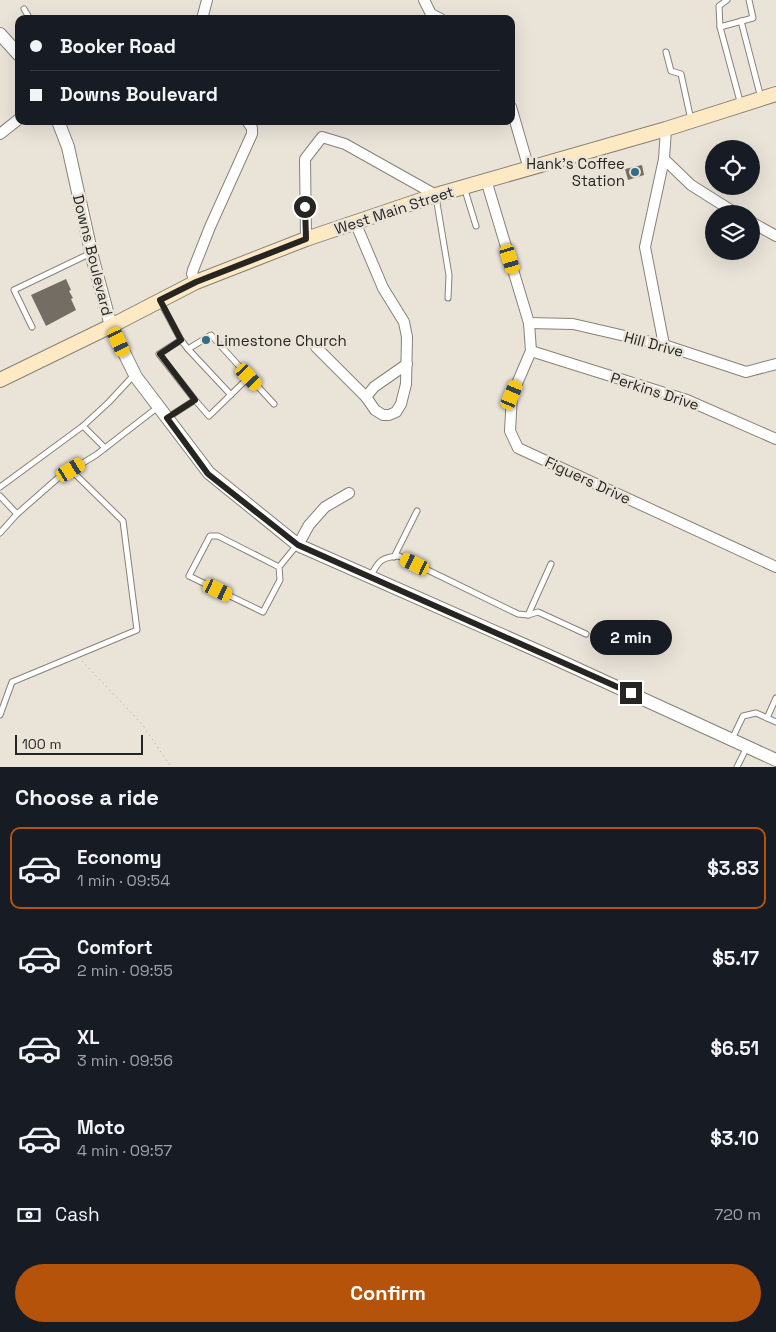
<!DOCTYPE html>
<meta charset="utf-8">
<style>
:root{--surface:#171b24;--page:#242831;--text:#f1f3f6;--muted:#9ea1a6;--line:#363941;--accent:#b45309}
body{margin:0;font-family:"Space Grotesk",sans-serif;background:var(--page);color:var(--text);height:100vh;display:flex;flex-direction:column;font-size:19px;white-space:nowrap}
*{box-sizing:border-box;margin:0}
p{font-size:16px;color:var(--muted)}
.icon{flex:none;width:28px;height:28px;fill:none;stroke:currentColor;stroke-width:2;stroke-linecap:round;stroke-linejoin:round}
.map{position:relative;height:767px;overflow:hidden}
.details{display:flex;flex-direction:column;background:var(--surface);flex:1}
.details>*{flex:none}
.banner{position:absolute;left:15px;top:15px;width:500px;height:110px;border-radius:10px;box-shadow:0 5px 20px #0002;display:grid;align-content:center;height:110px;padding:0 15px;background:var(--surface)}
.buttons{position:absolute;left:705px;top:140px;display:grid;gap:10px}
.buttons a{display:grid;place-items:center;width:55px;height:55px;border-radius:50%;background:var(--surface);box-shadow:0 5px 20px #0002;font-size:25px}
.scale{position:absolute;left:15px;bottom:12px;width:128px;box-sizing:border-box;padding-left:5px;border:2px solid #272521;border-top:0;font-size:14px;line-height:18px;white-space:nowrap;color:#272521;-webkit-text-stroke:4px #e9e3d8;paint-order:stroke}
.end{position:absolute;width:22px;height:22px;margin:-11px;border:6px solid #272521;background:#fff;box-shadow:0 0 0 2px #fff}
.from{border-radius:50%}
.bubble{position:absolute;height:35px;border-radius:18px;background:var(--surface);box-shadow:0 5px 20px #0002;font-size:16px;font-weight:700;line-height:35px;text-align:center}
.car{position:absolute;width:15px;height:30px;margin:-15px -8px;border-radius:6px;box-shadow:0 0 4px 1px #0007;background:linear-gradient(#f5c518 24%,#345 0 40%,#f5c518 0 76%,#345 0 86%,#f5c518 0)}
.banner b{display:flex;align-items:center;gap:18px;height:48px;font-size:19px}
.banner b+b{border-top:1px solid var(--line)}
.banner i{width:12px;height:12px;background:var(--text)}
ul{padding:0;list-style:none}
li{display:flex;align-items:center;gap:15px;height:82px;margin:0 10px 8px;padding:0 5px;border:2px solid transparent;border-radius:10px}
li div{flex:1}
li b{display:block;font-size:19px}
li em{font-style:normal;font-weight:700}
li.on{border-color:var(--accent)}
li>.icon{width:45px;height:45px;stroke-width:1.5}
h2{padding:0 15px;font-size:22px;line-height:60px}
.pay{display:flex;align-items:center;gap:12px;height:55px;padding:0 15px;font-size:19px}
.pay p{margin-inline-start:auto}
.button{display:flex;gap:10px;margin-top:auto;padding:10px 15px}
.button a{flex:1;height:58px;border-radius:30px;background:var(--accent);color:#fff;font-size:20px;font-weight:700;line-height:58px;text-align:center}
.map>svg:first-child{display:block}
.building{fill:#736d64}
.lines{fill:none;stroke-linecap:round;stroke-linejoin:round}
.service-casing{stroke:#888278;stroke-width:7}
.minor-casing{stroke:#888278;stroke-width:12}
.tertiary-casing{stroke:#888278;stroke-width:14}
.secondary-casing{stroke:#888278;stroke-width:16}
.path{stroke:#aba69e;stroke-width:1;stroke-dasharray:1 4;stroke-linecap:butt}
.service{stroke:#fff;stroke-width:5}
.minor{stroke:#fff;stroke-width:10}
.tertiary{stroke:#fff;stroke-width:12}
.secondary{stroke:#fde9c3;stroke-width:14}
.route{stroke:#272521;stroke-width:6}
.poi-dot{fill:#346d86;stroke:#e9e3d8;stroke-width:2}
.labels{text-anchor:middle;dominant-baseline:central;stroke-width:5;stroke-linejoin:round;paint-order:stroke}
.poi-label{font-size:15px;fill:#272521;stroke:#e9e3d8;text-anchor:end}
.street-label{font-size:15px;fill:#272521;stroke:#e9e3d8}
</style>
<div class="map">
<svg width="776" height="767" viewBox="0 0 776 767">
<rect width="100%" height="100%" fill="#e9e3d8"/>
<g class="building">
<polygon points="642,165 644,175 628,180 625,169"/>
<polygon points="66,279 71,290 69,291 73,298 71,299 76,310 46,326 31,295"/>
</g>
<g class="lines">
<defs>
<g id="service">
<polyline points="24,9 30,19"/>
<polyline points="741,21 761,98"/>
<polyline points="720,27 719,6 727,0"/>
<polyline points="666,52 671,71 681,74 691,120"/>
<polyline points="741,105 720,27 753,18 749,0"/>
<polyline points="464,187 476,226"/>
<polyline points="436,197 449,275 448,298"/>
<polyline points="161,303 181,340"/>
<polyline points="32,327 14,290 91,253"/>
<polyline points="188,349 231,395"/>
<polyline points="249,377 274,404"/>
<polyline points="167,418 195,400 209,416 249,377 211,335 188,349 181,340 159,354 195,400"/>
<polyline points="83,426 105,448"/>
<polyline points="0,487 83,426 109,402 134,375"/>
<polyline points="0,496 17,514 58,478 96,455 158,407"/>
<polyline points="0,533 17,514"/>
<polyline points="394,557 417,511"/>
<polyline points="279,567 280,580 263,612 189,576 210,536 218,536 279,567 297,545"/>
<path d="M371 576C378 561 382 557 399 556L518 614 528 615 538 612 586 634"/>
<polyline points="528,615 551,564"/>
<polyline points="0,715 12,682 137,630 123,521 71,470"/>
<polyline points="767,718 776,698"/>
<polyline points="732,739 743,716 756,713 776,722"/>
<polyline points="737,767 747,747"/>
</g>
<g id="minor">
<polyline points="424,0 431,14 441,19"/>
<polyline points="202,19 207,0"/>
<polyline points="511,107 529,169"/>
<polyline points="666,129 664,159 691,185 737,214"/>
<polyline points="0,134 19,119"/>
<polyline points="486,180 529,323 531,351 512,395 510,431 518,448 776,567"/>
<polyline points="751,222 776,236"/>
<polyline points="306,239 305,159 322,137 345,144 436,195"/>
<polyline points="196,282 192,274 193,270 210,227 252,134 252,128 247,121"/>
<polyline points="529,323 573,324 664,345 746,372 776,364"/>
<polyline points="664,345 645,247 664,159"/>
<polyline points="316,347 366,397 375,410 383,415 389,415 396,412 401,404 406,384 407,337 404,322 383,288 355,222"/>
<polyline points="531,351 687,400 776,439"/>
<polyline points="366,397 374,387 407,364"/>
<polyline points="298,545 309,525 325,507 349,493"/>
</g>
<g id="tertiary">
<polyline points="0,34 19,55"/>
<polyline points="58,121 68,147 93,260 111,326 136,377 209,473 298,545 547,655 776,760"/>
</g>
<polyline id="secondary" points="0,380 111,326 196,282 306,239 436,195 666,129 776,94"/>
</defs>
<use href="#service" class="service-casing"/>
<use href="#minor" class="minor-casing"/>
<use href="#tertiary" class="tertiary-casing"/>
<use href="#secondary" class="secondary-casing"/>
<polyline class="path" points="82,661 142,724 171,767"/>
<use href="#service" class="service"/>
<use href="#minor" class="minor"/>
<use href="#tertiary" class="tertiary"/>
<use href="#secondary" class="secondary"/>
</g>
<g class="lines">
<polyline class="route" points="305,207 306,239 196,282 160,300 181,340 160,354 195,400 167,418 208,474 298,545 631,693"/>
</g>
<g class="poi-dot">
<circle cx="635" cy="172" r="5"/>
<circle cx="206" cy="340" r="5"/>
</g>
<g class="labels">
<g class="poi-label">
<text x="625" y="163">Hank's Coffee<tspan x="625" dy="17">Station</tspan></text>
<text x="216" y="340" text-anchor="start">Limestone Church</text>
</g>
<g class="street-label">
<text transform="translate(394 210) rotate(-18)">West Main Street</text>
<text transform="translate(93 255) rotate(76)">Downs Boulevard</text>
<text transform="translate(654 344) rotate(15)">Hill Drive</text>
<text transform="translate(655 391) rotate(18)">Perkins Drive</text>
<text transform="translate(588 480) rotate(25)">Figuers Drive</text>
</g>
</g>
</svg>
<div class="buttons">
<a><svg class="icon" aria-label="locate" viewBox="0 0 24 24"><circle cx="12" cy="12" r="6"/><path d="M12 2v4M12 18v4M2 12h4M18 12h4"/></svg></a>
<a><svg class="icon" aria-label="layers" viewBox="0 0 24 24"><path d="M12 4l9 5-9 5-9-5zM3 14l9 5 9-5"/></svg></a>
</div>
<div class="scale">100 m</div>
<i class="end from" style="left:305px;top:207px"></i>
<i class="end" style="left:631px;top:693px"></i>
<div class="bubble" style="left:590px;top:620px;width:82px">2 min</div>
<i class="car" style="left:510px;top:259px;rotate:163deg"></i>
<i class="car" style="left:119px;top:342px;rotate:155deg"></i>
<i class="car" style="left:249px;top:377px;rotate:137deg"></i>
<i class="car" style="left:512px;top:395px;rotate:23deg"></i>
<i class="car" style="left:71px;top:470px;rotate:59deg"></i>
<i class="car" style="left:415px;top:564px;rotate:296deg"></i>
<i class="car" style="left:218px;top:590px;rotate:116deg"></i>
<div class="banner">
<b><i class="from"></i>Booker Road</b>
<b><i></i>Downs Boulevard</b>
</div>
</div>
<section class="details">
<h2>Choose a ride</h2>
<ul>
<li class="on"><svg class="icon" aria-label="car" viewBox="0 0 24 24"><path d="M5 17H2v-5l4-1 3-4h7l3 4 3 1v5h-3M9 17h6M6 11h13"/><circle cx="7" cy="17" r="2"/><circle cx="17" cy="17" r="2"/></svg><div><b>Economy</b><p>1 min · 09:54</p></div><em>$3.83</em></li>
<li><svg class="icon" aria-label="car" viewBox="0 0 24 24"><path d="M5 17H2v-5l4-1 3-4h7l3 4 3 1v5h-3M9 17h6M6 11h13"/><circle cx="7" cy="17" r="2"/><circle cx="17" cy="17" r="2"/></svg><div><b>Comfort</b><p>2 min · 09:55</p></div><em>$5.17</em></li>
<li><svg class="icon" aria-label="car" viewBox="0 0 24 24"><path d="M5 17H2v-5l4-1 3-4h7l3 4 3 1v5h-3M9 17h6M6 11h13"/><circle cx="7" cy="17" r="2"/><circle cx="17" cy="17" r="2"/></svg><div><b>XL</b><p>3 min · 09:56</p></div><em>$6.51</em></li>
<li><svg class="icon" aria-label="car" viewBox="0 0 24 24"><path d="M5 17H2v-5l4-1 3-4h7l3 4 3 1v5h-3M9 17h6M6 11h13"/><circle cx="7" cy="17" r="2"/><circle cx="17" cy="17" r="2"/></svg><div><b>Moto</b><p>4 min · 09:57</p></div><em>$3.10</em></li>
</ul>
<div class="pay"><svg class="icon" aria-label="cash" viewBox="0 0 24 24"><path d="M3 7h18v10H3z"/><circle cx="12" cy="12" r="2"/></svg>Cash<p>720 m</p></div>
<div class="button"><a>Confirm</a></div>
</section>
